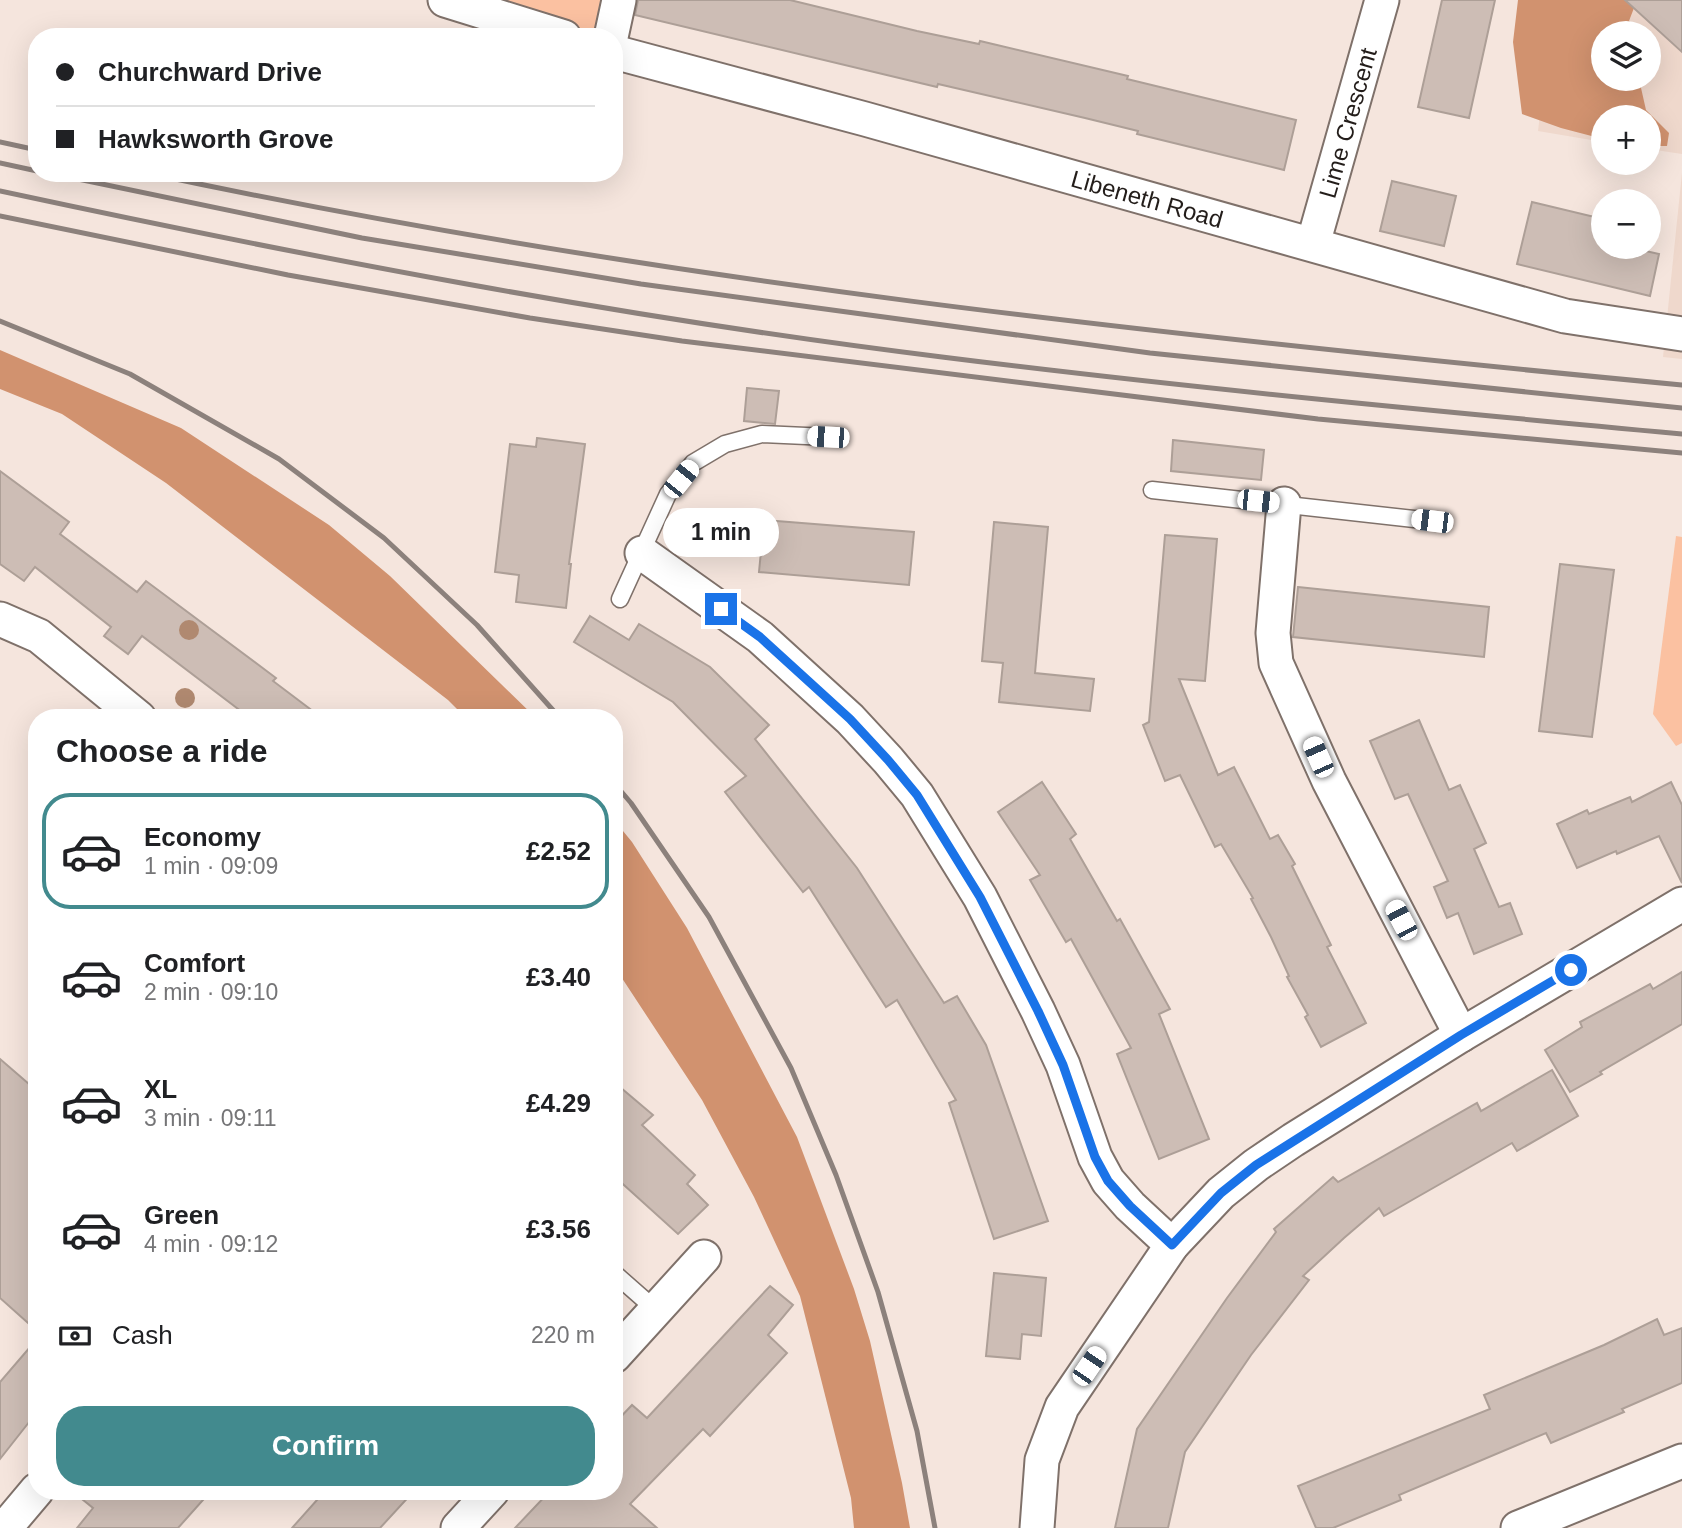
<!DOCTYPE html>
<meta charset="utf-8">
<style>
:root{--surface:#fff;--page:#f6f6f6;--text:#202124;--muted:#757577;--line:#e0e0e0;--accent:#428a8e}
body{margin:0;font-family:Helvetica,sans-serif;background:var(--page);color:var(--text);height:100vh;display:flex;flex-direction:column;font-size:26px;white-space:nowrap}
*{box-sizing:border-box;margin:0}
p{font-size:23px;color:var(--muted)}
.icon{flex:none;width:38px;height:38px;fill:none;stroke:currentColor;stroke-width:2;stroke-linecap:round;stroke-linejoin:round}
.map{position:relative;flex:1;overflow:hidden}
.drawer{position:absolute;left:28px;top:709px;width:595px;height:791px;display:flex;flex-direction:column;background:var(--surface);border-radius:28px;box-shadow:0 7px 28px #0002}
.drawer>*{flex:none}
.top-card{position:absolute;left:28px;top:28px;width:595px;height:154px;border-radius:28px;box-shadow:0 7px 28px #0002;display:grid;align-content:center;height:154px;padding:0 28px;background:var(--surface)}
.controls{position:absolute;left:1591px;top:21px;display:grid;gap:14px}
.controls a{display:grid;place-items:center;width:70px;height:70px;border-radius:50%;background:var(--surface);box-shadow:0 7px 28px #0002;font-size:35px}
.end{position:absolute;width:32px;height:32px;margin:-16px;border:9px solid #1a73e8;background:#fff;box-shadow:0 0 0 4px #fff}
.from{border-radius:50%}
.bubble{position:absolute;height:49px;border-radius:24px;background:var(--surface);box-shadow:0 7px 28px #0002;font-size:23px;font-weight:700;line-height:49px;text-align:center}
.car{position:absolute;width:21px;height:42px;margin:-21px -10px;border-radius:9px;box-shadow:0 0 5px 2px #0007;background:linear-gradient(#fff 24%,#345 0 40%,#fff 0 76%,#345 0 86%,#fff 0)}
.top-card b{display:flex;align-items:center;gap:24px;height:66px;font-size:26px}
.top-card b+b{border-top:2px solid var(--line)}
.top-card i{width:18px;height:18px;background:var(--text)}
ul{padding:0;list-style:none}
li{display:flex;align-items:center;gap:21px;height:116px;margin:0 14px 10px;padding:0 14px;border:4px solid transparent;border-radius:28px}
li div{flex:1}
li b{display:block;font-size:26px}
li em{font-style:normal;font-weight:700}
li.selected{border-color:var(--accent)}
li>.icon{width:63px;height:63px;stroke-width:1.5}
h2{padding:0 28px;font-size:32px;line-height:84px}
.pay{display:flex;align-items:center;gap:18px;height:77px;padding:0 28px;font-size:26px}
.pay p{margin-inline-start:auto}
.action{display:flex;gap:14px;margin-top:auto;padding:14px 28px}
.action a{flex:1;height:80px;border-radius:28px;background:var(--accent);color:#fff;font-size:28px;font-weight:700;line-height:80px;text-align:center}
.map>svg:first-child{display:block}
.built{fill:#efd8cc;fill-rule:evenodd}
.green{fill:#fbc1a1}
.forest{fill:#d1926f}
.building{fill:#cdbdb5;stroke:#ad9f97;stroke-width:2}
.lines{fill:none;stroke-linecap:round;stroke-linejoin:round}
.service-casing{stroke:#7f716a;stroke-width:19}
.minor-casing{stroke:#7f716a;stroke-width:37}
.service{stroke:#fff;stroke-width:16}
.minor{stroke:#fff;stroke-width:33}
.rail{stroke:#8c817c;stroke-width:5}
.tree{fill:#b08970}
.route{stroke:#1a73e8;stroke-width:9}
.labels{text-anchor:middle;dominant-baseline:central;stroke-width:5;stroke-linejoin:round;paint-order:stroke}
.street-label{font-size:24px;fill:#231d1a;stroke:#fef4ef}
</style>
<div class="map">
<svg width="1682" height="1528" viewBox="0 0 1682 1528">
<rect width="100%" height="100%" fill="#f5e5dd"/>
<g class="built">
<path d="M1554 0H1682V154L1649 149 1648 117H1603V142L1538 131ZM1603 33H1648V79H1603Z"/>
<polygon points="1682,173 1682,359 1663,357"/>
</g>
<g class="green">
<polygon points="445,0 619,0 611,37 564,37"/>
<polygon points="1676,536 1682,537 1682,743 1676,746 1653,714"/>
</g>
<g class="forest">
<polygon points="1518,0 1637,0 1629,21 1640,33 1603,33 1603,79 1639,79 1646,110 1669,133 1667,146 1649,146 1648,117 1603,117 1603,139 1561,128 1522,114 1513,42"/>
<polygon points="0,350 181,428 329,525 390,576 535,717 465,717 448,700 166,483 62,414 0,389"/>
<polygon points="614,820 632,842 687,928 797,1137 854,1289 870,1341 902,1483 910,1528 854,1528 851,1498 800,1296 754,1197 702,1100 614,966"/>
</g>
<g class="building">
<polygon points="638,0 790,0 917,31 979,44 980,41 1128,76 1127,79 1296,120 1284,170 1137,134 1138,131 1085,118 938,84 937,87 635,15"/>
<polygon points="1442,0 1495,0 1469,118 1418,107"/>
<polygon points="1625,0 1682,0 1682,52"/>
<polygon points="1392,181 1456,196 1444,246 1380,231"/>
<polygon points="1532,202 1603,219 1603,247 1628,247 1659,254 1650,296 1517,264"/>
<polygon points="747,388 779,391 775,424 744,421"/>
<polygon points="537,438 585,444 569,564 571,564 566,608 516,602 519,575 495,572 510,444 536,447"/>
<polygon points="1173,440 1264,450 1261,480 1171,471"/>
<polygon points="0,471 69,522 60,534 137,592 146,581 276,678 273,681 322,718 250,718 142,636 128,654 104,636 111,627 35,567 24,581 0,564"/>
<polygon points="764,520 914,532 909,585 759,572"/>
<polygon points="994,522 1048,527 1035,673 1094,679 1090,711 999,702 1003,663 982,661"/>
<polygon points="1165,535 1217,539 1205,681 1179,679 1218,775 1234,767 1270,839 1278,835 1295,864 1292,866 1331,945 1327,947 1366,1023 1321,1047 1305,1017 1308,1015 1287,977 1289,976 1271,937 1251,899 1253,898 1221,844 1215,847 1180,775 1165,781 1143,725 1149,722"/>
<polygon points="1560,564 1614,570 1592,737 1539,731"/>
<polygon points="1298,587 1489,607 1484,657 1293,637"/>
<polygon points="590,616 629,640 639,624 710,667 769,725 755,739 857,868 944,1003 957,996 986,1045 1048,1221 994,1239 949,1103 956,1100 897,1000 886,1007 809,887 803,892 725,792 746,776 673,702 574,642"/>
<polygon points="1419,720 1449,790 1460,785 1486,843 1474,849 1499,907 1510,903 1522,934 1474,954 1458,913 1447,918 1434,887 1448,881 1408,794 1395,799 1370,741"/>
<polygon points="1042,782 1076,834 1070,839 1117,921 1120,919 1170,1009 1159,1014 1209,1139 1159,1159 1117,1054 1131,1048 1071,939 1066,942 1030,880 1040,875 998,812"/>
<polygon points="1671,782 1682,805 1682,883 1659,836 1617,854 1616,851 1577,868 1557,824 1587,810 1589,814 1630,797 1632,802"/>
<polygon points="1682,972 1682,1024 1600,1072 1602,1074 1570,1092 1545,1050 1582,1027 1580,1022 1650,984 1653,989"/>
<polygon points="0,1059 37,1091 37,1331 0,1298"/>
<polygon points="1552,1070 1578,1116 1517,1151 1512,1143 1384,1216 1379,1208 1344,1238 1303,1276 1309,1280 1251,1355 1185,1452 1168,1528 1115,1528 1137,1429 1227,1298 1276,1232 1274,1229 1333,1177 1338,1182 1477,1103 1481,1111"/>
<polygon points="614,1082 653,1115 642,1125 695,1175 687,1184 708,1205 678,1234 614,1176"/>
<polygon points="994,1273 1046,1278 1041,1336 1022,1334 1020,1359 986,1356"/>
<polygon points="770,1286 793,1305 768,1335 787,1353 710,1436 703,1429 630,1504 657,1528 515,1528 550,1491 614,1491 614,1424 632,1405 647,1418"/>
<polygon points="1657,1319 1664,1335 1682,1328 1682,1383 1622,1409 1624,1412 1551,1443 1546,1433 1399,1495 1401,1500 1333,1528 1316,1528 1298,1486 1490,1409 1484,1395 1604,1345"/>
<polygon points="37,1339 37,1412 0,1459 0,1382"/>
<polygon points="72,1491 211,1491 178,1528 77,1528 93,1508"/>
<polygon points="325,1491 414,1491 380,1528 292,1528"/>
</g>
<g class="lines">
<defs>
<g id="service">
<polyline points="1152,490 1432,521"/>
<polyline points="620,599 668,494 693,463 725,444 762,434 828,437"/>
<polyline points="614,1273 656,1310"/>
</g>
<g id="minor">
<polyline points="445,0 564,37"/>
<polyline points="611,37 619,0"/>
<path id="s1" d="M614 52 865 119 1565 316 1682 334"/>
<path id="s2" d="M1313 244 1382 0"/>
<polyline points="1284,504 1273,633 1276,663 1329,781 1461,1035"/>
<polyline points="642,553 760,637 850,719 888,760 917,795 980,897 1038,1011 1063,1065 1095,1157 1108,1181 1130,1206 1172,1245"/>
<polyline points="0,619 39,636 139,718"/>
<polyline points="614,1356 704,1257"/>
<polyline points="5,1528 37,1490"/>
<polyline points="458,1528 492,1491"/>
<polyline points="1037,1528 1042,1460 1062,1407 1172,1245 1221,1193 1256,1165 1293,1140 1461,1035 1682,904"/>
<polyline points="1518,1528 1682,1461"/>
</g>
</defs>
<use href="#service" class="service-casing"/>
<use href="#minor" class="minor-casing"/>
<use href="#service" class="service"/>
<use href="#minor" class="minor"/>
<g class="rail">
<polyline points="0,142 37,150"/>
<polyline points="0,163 37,171"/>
<polyline points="49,173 362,238 641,284 1150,353 1682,408"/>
<path d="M147 173C652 281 1168 336 1682 385"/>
<path d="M0 191C312 258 626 318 942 357 1188 388 1435 411 1682 434"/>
<polyline points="0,216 288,275 530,318 682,341 1318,419 1682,453"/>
<polyline points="0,321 130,374 279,459 384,538 477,625 560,718"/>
<polyline points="614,783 631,803 709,917 791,1068 836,1175 878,1292 917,1431 935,1528"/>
</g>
</g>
<g class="tree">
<circle cx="189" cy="630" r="10"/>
<circle cx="185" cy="698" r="10"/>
</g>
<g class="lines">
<polyline class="route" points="721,609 760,637 850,719 888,760 917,795 980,897 1038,1011 1063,1065 1095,1157 1108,1181 1130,1206 1172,1245 1221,1193 1256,1165 1461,1035 1571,970"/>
</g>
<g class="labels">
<g class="street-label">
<text stroke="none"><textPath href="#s2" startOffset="126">Lime Crescent</textPath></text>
<text stroke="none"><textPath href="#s1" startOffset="553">Libeneth Road</textPath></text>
</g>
</g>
</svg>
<div class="controls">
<a><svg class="icon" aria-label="layers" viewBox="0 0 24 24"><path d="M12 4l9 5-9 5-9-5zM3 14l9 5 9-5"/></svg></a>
<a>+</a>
<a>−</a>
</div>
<i class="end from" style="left:1571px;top:970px"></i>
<i class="end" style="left:721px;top:609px"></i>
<div class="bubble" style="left:663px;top:508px;width:116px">1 min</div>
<i class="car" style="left:828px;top:437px;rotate:273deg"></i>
<i class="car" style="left:681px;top:479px;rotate:39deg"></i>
<i class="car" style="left:1258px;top:501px;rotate:96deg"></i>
<i class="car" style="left:1432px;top:521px;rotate:277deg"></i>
<i class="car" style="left:1318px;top:757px;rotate:336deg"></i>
<i class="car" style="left:1401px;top:920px;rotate:332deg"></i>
<i class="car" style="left:1089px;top:1366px;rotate:34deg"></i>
<div class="top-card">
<b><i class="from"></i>Churchward Drive</b>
<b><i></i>Hawksworth Grove</b>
</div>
<section class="drawer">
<h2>Choose a ride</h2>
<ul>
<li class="selected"><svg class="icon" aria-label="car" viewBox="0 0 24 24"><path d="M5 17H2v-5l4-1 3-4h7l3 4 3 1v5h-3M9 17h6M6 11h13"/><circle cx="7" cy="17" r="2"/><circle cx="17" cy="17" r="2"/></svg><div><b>Economy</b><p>1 min · 09:09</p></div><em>£2.52</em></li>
<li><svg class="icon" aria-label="car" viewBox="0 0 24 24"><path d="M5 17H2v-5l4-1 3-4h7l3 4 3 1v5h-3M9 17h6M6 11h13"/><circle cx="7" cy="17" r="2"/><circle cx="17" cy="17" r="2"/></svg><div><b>Comfort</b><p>2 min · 09:10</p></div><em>£3.40</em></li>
<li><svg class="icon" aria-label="car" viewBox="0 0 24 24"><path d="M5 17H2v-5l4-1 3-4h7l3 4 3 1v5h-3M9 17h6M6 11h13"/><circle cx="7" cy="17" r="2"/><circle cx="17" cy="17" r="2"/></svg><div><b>XL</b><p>3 min · 09:11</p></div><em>£4.29</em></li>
<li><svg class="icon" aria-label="car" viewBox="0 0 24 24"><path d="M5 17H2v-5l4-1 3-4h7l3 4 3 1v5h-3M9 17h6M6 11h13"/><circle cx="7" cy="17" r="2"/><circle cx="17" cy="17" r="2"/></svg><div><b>Green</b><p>4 min · 09:12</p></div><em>£3.56</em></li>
</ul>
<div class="pay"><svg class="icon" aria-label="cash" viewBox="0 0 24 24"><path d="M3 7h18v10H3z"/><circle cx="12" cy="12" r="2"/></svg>Cash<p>220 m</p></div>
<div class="action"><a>Confirm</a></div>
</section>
</div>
